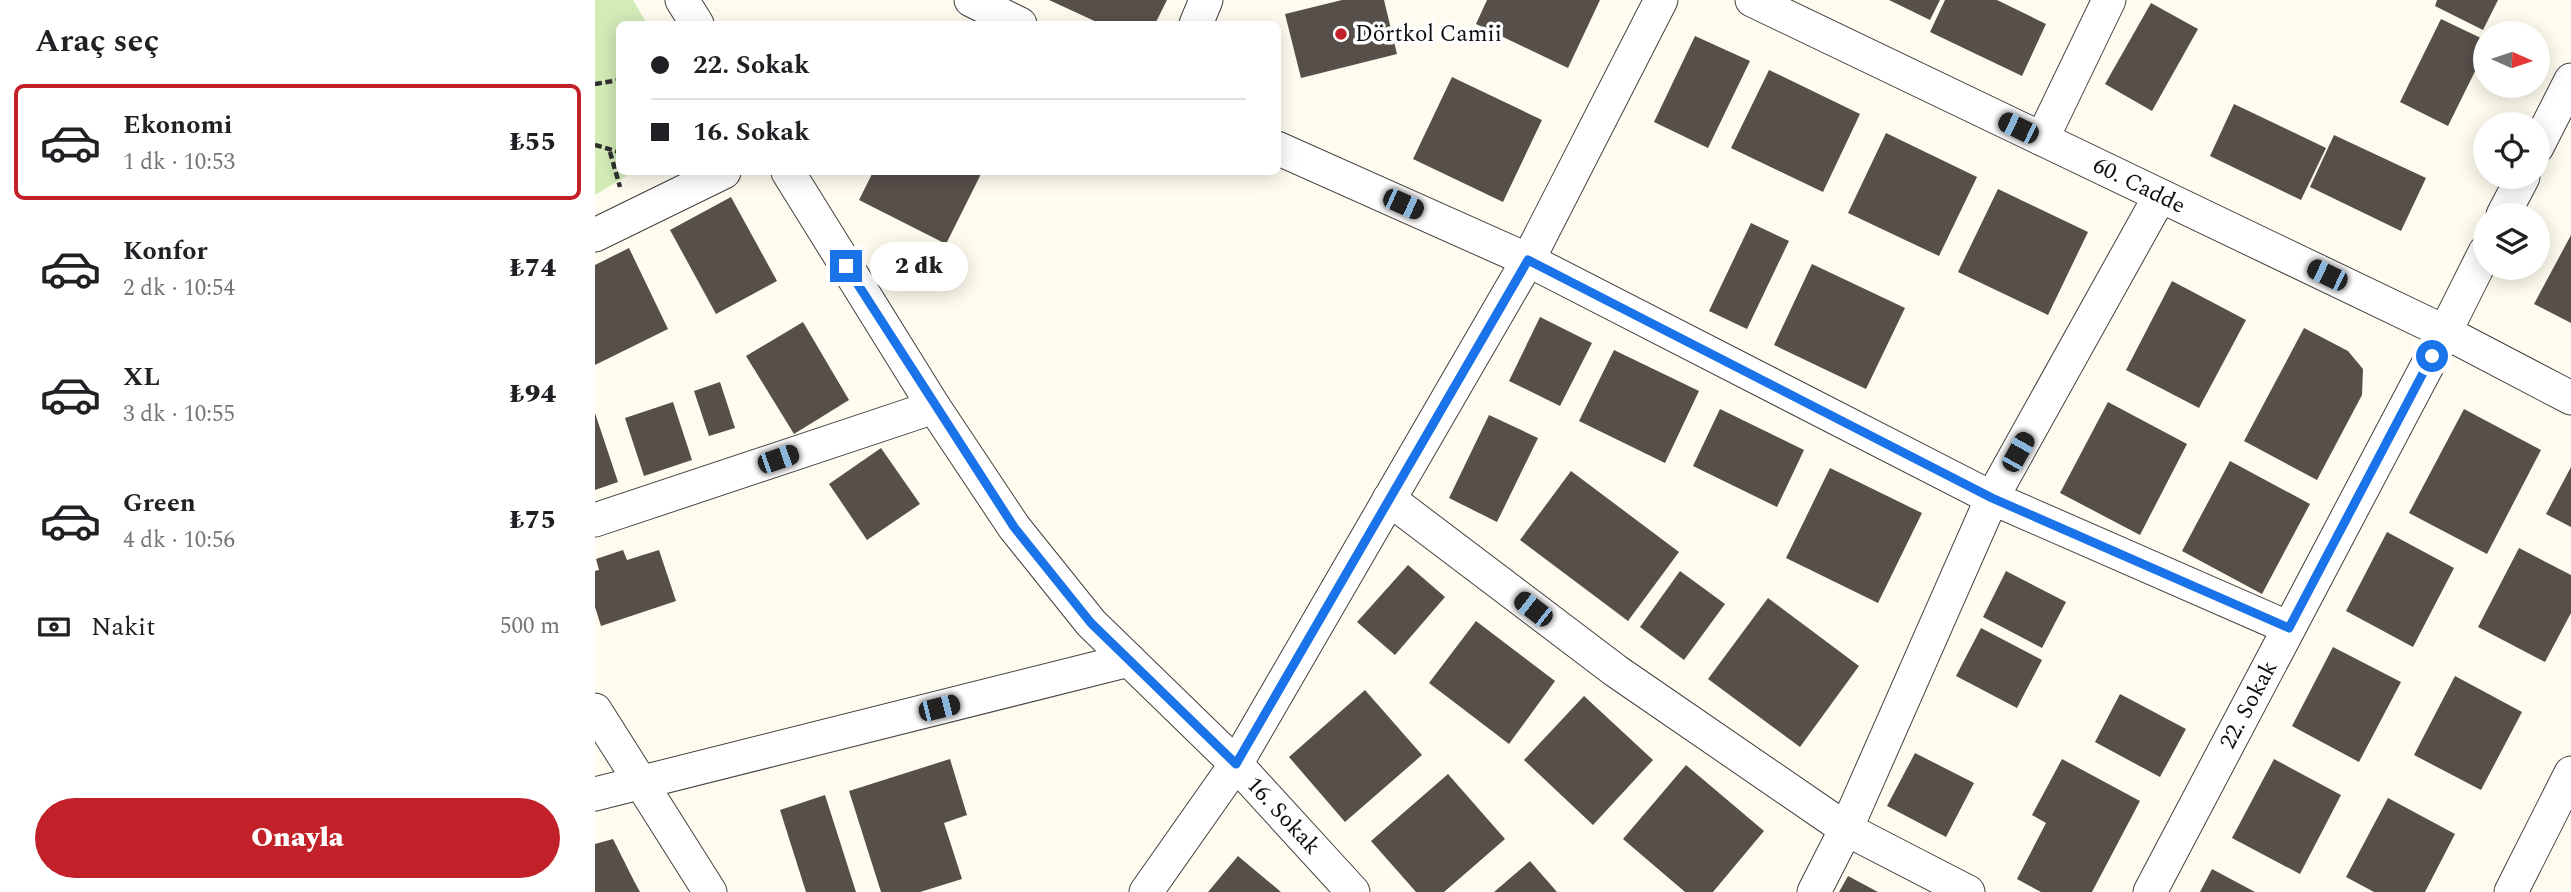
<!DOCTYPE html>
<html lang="tr">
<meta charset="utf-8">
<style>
:root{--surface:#fff;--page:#f6f6f6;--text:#202124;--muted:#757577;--line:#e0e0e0;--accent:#c32129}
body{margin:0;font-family:Spectral,serif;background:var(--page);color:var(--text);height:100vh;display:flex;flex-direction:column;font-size:26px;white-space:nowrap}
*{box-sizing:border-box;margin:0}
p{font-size:23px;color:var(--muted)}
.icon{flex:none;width:38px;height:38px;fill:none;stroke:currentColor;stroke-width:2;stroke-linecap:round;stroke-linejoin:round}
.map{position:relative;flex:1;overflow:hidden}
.details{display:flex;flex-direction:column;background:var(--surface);width:595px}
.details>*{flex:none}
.guide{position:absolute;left:21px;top:21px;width:665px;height:154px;border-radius:10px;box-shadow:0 4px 18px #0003;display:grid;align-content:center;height:154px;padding:0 35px;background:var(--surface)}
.needle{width:46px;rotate:93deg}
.fabs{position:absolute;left:1878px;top:21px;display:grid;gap:14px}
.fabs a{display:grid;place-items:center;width:77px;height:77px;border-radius:50%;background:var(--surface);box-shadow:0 4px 18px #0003;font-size:35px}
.end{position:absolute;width:32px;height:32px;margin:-16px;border:9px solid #1a73e8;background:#fff;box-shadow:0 0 0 4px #fff}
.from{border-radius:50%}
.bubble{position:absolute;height:49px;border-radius:24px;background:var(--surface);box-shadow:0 4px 18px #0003;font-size:23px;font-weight:800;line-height:49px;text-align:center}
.car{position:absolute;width:21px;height:42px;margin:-21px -10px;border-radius:9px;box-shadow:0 0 5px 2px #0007;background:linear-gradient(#222 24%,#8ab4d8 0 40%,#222 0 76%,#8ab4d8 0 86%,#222 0)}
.guide b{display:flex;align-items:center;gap:24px;height:66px;font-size:26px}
.guide b+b{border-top:2px solid var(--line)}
.guide i{width:18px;height:18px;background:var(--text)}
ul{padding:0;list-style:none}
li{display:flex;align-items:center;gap:21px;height:116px;margin:0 14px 10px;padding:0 21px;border:4px solid transparent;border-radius:10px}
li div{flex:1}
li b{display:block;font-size:26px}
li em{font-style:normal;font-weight:800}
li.selected{border-color:var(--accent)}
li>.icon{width:63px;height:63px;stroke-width:1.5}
h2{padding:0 35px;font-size:32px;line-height:84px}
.pay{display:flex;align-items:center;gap:18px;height:77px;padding:0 35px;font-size:26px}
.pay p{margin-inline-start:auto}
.primary-button{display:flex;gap:14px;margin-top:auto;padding:14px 35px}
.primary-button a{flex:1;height:80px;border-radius:42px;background:var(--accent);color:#fff;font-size:28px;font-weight:800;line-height:80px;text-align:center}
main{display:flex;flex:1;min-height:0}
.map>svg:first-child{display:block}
.green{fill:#d2ebb7}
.building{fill:#574f4a}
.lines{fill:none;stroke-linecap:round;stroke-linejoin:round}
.minor-casing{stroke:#414141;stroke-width:35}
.path{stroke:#303030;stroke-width:4.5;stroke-dasharray:7 3.5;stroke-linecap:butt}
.minor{stroke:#fff;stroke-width:33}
.route{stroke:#1a73e8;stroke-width:9}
.poi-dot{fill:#c32129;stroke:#fff;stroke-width:2.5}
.labels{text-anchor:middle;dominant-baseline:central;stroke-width:7;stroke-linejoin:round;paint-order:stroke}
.poi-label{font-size:23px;fill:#0e0e0e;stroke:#fff;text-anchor:start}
.street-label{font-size:23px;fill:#0e0e0e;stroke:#fff}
</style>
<main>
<section class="details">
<h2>Araç seç</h2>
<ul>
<li class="selected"><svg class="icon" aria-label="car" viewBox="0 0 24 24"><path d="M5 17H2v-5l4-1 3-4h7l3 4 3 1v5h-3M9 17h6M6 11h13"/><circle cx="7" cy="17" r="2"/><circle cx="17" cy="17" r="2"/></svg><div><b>Ekonomi</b><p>1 dk · 10:53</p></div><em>₺55</em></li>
<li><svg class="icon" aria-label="car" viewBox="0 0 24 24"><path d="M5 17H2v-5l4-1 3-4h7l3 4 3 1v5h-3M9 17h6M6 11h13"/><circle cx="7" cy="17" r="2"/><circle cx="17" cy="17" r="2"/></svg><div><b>Konfor</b><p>2 dk · 10:54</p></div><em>₺74</em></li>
<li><svg class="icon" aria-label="car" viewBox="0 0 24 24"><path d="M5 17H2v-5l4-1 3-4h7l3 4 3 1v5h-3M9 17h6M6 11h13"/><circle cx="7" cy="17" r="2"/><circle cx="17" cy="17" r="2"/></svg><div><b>XL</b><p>3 dk · 10:55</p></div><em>₺94</em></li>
<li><svg class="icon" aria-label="car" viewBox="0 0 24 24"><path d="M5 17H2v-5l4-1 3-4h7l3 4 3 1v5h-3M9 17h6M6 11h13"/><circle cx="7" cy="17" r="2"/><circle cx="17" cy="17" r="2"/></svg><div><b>Green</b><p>4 dk · 10:56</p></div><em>₺75</em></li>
</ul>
<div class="pay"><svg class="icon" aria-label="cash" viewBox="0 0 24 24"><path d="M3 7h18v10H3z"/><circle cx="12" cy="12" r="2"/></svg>Nakit<p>500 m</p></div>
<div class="primary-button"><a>Onayla</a></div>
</section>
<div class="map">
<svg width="1976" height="892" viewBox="0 0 1976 892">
<rect width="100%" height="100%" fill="#fffcef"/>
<polygon class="green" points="0,0 38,0 52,24 24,24 24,172 38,172 0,195"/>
<g class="building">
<polygon points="454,0 572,0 560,24 506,24"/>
<polygon points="747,0 789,0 802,54 706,78 690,14"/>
<polygon points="892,0 1005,0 973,68 881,24"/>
<polygon points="1294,0 1345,0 1335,20"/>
<polygon points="1350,0 1402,0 1451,24 1427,76 1335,32"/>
<polygon points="1842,0 1903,0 1888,30 1840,6"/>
<polygon points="1556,3 1603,29 1557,111 1510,84"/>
<polygon points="1846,19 1890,40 1890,51 1853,126 1805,102"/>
<polygon points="1100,36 1155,61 1113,148 1059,122"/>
<polygon points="1174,70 1265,114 1228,192 1136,148"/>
<polygon points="857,77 947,120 908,202 818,159"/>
<polygon points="1639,104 1731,148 1706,200 1615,156"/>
<polygon points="1291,133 1382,177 1344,256 1253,213"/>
<polygon points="1739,135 1831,178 1806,231 1715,187"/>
<polygon points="278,172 387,172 351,244 264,200"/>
<polygon points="1403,189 1493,232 1453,315 1363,272"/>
<polygon points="136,197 182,281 121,314 75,230"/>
<polygon points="1156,223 1194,241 1152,329 1114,311"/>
<polygon points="1976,235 1976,323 1939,304"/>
<polygon points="34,248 73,329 0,365 0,265"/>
<polygon points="1217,264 1310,308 1271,389 1179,345"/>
<polygon points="1577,281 1651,320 1604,408 1531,370"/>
<polygon points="945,317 997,343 965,406 914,381"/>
<polygon points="208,322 254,400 199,434 151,356"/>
<polygon points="1709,328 1753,351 1768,369 1767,395 1722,480 1649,441"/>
<polygon points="1019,350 1104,391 1070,463 984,421"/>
<polygon points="125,382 140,428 114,436 99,391"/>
<polygon points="78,402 97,460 49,476 30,418"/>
<polygon points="1513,402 1592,444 1545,535 1465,493"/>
<polygon points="1125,409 1209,450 1182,507 1098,466"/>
<polygon points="1869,409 1946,450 1892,554 1814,513"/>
<polygon points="0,413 23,482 0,490"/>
<polygon points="894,415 943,438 902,522 854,498"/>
<polygon points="286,448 325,504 272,540 234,484"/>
<polygon points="1635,461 1715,504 1667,594 1587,551"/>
<polygon points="1976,467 1976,527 1951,514"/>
<polygon points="1235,468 1327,513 1283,603 1191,558"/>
<polygon points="976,471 1084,552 1033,621 925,540"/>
<polygon points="1792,532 1859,568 1818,647 1751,611"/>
<polygon points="1924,548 1976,575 1976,613 1950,662 1883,627"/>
<polygon points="28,550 32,560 64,550 81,601 6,626 0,607 0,571 4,570 1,559"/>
<polygon points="813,565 850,597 800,655 762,622"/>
<polygon points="1085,571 1130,604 1089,660 1045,627"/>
<polygon points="1411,571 1471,602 1447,648 1388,617"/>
<polygon points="1173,598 1264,666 1205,747 1113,679"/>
<polygon points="881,621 960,681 914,744 834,683"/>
<polygon points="1386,628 1447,660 1422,708 1361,676"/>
<polygon points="1738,647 1806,682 1764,762 1697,726"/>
<polygon points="1860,676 1927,712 1886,790 1819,755"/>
<polygon points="770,690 827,755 750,822 694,757"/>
<polygon points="1525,694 1591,729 1565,777 1500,742"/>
<polygon points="989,696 1058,760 998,825 929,760"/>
<polygon points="1320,753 1379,783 1351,837 1292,806"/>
<polygon points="355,759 372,815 349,823 367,879 325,892 286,892 254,791"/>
<polygon points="1467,759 1545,801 1497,892 1446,892 1422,879 1451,823 1437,815"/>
<polygon points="1679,759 1746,795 1705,874 1637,838"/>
<polygon points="1091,765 1169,831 1118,892 1090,892 1028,839"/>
<polygon points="853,774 910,839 849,892 821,892 776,841"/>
<polygon points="230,795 261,892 211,892 185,810"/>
<polygon points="1793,798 1860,834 1830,892 1779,892 1751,877"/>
<polygon points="18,839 39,881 45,892 0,892 0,844"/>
<polygon points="643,856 686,892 613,892"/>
<polygon points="935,861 962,892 899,892"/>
<polygon points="1617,869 1660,892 1605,892"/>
<polygon points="1253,876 1283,892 1244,892"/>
</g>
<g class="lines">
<defs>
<g id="minor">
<polyline points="87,0 102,24"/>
<polyline points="376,0 425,24"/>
<polyline points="1157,0 1850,332 1890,252"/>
<polyline points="601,24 611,0"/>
<polyline points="1447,139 1514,0"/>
<polyline points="1942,147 1976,80"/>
<polyline points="682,148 933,260 1397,498 1694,628"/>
<polyline points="193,172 339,407 419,527 496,623 641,764 758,892"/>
<polyline points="1908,215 1928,177"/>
<polyline points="0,235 129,172"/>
<polyline points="794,499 1021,671 1251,829 1373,892"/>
<polyline points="0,520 339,407"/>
<polyline points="0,710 115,892"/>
<polyline points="0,794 534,660"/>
<polyline points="551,892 641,764 933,260 1066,0"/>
<polyline points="1219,892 1251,829 1397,498 1565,196"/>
<polyline points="1555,892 1850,332 1976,398"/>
<polyline points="1916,892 1976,773"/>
</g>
</defs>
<use href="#minor" class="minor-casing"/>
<g class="path">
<polyline points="0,84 24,80"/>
<polyline points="0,145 24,152"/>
<polyline points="15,152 25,187"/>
</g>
<use href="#minor" class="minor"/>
</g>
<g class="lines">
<polyline class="route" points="251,266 419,527 496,623 641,764 933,260 1397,498 1694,628 1837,356"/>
</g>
<circle class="poi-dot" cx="746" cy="34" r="7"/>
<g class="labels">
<g class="poi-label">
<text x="760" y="34">Dörtkol Camii</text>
</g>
<g class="street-label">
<text transform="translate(1544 186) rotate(26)">60. Cadde</text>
<text transform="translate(1654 705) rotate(-62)">22. Sokak</text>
<text transform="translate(688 816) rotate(47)">16. Sokak</text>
</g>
</g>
</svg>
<div class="fabs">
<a><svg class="needle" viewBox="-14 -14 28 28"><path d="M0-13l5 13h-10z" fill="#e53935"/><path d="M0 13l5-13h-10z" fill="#757577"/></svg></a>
<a><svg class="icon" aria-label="locate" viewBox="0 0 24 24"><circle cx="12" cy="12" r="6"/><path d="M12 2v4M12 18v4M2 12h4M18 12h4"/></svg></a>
<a><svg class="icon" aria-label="layers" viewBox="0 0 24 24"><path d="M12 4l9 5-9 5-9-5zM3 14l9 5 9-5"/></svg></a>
</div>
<i class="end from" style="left:1837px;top:356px"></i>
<i class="end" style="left:251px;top:266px"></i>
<div class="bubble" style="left:275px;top:242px;width:98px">2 dk</div>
<i class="car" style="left:1423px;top:128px;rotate:296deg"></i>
<i class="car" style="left:808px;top:204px;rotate:114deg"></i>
<i class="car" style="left:1732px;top:275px;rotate:296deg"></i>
<i class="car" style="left:1423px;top:452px;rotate:29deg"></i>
<i class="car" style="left:183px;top:459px;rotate:71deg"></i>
<i class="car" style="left:938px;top:609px;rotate:308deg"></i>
<i class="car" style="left:344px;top:708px;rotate:76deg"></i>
<div class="guide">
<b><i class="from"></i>22. Sokak</b>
<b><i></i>16. Sokak</b>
</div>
</div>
</main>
